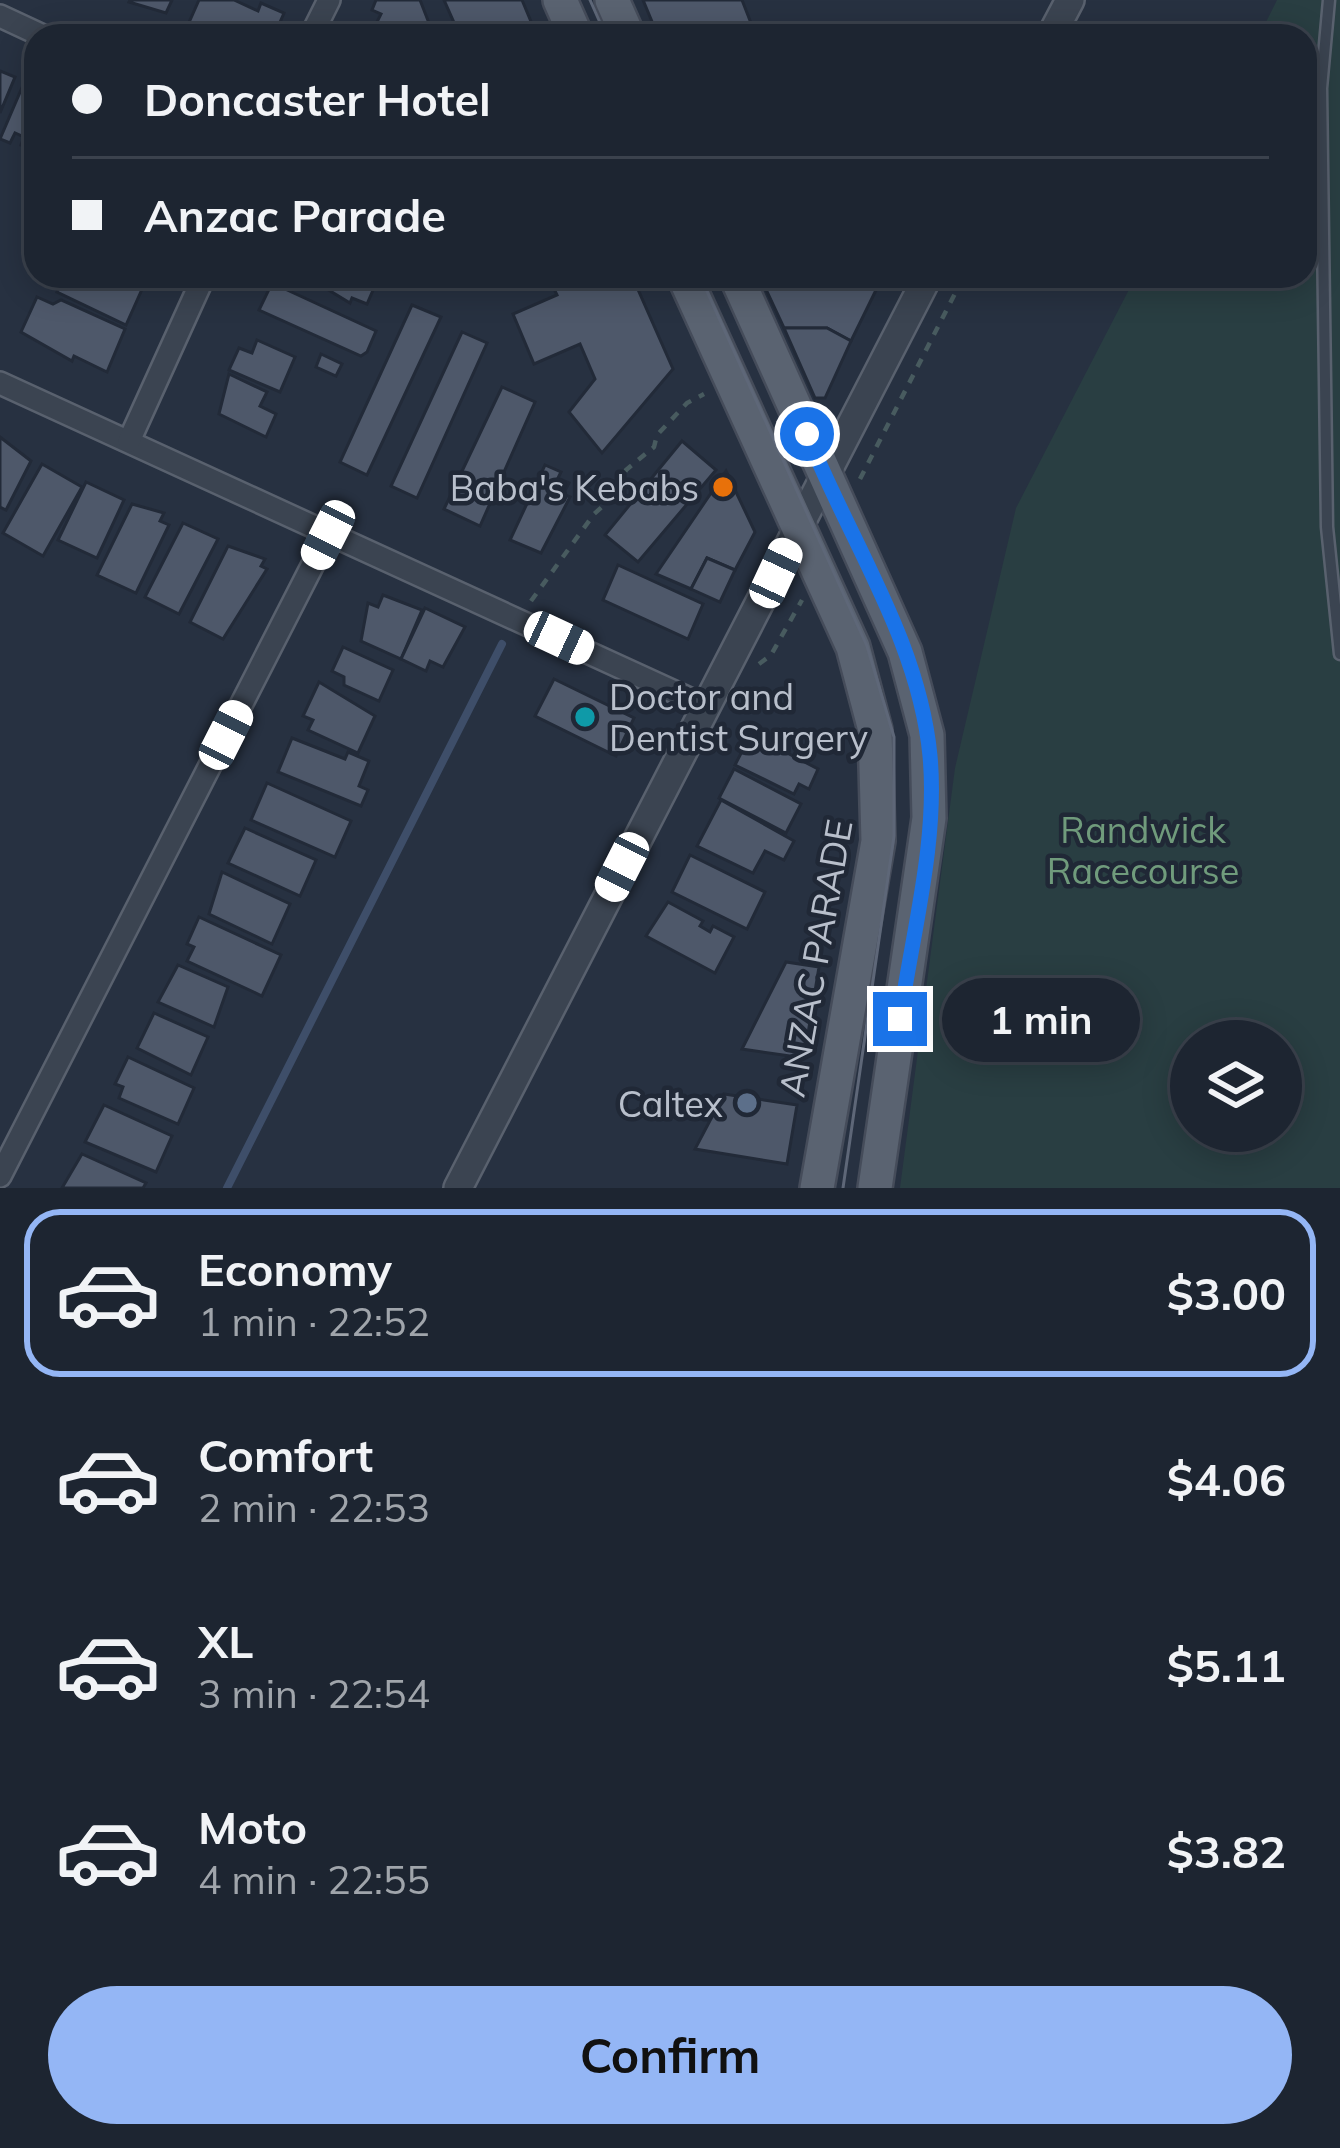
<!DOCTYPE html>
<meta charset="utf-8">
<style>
:root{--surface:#1d2531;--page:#252d39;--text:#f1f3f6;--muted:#a0a5ab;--line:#3b424d;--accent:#94b6f5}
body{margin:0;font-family:Mulish,sans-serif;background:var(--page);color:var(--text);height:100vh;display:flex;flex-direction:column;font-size:45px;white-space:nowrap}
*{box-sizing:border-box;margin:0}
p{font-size:39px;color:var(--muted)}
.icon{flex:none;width:66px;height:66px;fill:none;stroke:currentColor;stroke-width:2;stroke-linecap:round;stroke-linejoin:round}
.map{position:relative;height:1188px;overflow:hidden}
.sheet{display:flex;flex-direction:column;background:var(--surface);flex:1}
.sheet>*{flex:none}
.guide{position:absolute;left:24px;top:24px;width:1293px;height:264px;border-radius:36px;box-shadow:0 6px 30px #0003,0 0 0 3px var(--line);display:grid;align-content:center;height:264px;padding:0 48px;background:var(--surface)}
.fabs{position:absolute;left:1170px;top:1020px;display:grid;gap:24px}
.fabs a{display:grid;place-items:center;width:132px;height:132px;border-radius:50%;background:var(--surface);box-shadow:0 6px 30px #0003,0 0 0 3px var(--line);font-size:60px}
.end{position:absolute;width:54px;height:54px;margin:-27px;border:15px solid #1a73e8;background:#fff;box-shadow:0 0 0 6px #fff}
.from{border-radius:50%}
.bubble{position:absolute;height:84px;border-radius:42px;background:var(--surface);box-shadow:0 6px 30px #0003,0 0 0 3px var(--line);font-size:39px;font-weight:700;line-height:84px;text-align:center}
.car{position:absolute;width:36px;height:72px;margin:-36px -18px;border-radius:15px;box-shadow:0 0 9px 3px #0007;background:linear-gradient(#fff 24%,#345 0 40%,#fff 0 76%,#345 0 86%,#fff 0)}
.guide b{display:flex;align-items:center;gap:42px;height:114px;font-size:45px}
.guide b+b{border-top:3px solid var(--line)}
.guide i{width:30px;height:30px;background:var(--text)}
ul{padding:21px 0 0;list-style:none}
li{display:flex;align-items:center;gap:36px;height:168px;margin:0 24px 18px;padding:0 24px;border:6px solid transparent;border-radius:36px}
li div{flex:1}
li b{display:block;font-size:45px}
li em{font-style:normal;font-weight:700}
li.on{border-color:var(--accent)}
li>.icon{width:108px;height:108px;stroke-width:1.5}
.button{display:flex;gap:24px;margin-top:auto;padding:24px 48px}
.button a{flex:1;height:138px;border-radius:72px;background:var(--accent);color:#111;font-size:48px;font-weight:700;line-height:138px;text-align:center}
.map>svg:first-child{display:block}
.green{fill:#293e42;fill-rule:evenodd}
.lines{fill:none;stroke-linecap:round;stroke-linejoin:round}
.stream{stroke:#3e4e69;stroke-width:8}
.building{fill:#4e586a;stroke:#222a38;stroke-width:3}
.service-casing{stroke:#59616e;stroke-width:15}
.minor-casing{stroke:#59616e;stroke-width:26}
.tertiary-casing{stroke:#59616e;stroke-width:32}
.primary-casing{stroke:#454c5a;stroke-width:38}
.path{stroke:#485b5f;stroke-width:4.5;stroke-dasharray:9 9;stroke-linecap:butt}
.service{stroke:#3b4451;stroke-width:10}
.minor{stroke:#3b4451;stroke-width:21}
.tertiary{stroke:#3b4451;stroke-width:27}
.primary{stroke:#5a6371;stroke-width:33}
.tram{stroke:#5e6778;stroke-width:3}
.route{stroke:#1a73e8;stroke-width:15}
.food-dot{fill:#e8710a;stroke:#202836;stroke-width:4.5}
.culture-dot{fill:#0f9aa8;stroke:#202836;stroke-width:4.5}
.service-dot{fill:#5c6f8a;stroke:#202836;stroke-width:4.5}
.labels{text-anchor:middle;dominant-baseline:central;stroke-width:9;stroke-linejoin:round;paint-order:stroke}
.poi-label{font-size:36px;fill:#b8bfcb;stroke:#202836;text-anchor:end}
.park-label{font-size:36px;fill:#709b7c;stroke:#202836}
.street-label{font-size:36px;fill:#b8bfcb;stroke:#202836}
</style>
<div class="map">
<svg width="1340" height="1188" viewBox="0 0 1340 1188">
<rect width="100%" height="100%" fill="#273141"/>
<path class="green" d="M1277 0H1340V1188H900L955 768 1016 508 1136 276H1305V36H1259ZM1191 1041H1281V1131H1191Z"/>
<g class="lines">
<polyline class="stream" points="227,1188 502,644"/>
</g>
<g class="building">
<polygon points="172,0 166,13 129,2 130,0"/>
<polygon points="199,0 234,0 258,11 261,3 284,13 274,36 183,36"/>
<polygon points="376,0 420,0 434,36 370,36 381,14 372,10"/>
<polygon points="444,0 522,0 537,36 460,36"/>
<polygon points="643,0 742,0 756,36 658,36"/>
<polygon points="0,71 15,77 0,113"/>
<polygon points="24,83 36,89 35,150 21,145 24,137 15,133 10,143 0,139"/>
<polygon points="64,276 119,276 143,287 126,325 57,292"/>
<polygon points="292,276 367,276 377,281 367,304 352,298 350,303 312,280"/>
<polygon points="548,276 632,276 673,369 602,453 569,412 595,379 580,344 534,364 513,314 557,295"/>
<polygon points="838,276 887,276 886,285 838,281"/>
<polygon points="838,276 838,281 879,284 851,341 827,328 784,328 762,281"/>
<polygon points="272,283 376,331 367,352 361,356 259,310"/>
<polygon points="37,297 53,304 61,300 125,329 107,372 74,356 72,361 21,332"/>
<polygon points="412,305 441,317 367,475 340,462"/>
<polygon points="784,328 827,328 851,341 825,398 815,398"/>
<polygon points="462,332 487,343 417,498 391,486"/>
<polygon points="257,340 295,357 280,392 229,370 239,348 252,353"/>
<polygon points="321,354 342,364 336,376 316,367"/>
<polygon points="229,374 267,392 260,406 276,414 266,437 219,414"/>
<polygon points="502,387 535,402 480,526 444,509"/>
<polygon points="0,437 31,461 6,510 0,507"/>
<polygon points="682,441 716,470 638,562 605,535"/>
<polygon points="42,464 82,487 43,556 3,533"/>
<polygon points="545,465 561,472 558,478 569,483 563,494 570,497 541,553 510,540"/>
<polygon points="726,471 755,532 735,570 707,558 691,589 656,574"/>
<polygon points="86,482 124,500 97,558 58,540"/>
<polygon points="132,504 164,513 160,521 169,525 136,593 97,575"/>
<polygon points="183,523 218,539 179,614 145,597"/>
<polygon points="228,546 265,559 261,566 267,569 223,639 190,622"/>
<polygon points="707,558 735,570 720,602 691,589"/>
<polygon points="618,565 703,604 688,639 603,600"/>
<polygon points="383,595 422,610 401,659 361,641 368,603 378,607"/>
<polygon points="425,608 465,627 443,667 430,661 426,671 401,659"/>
<polygon points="343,647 393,670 379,701 344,685 344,677 332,671"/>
<polygon points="554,679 634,718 616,756 535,716"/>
<polygon points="319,682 375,716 358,753 308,730 313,720 303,716"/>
<polygon points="751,734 818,769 809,789 799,784 794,794 735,765"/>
<polygon points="292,738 345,759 348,752 369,761 359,786 368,790 361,806 278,772"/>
<polygon points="734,769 801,804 786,833 719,798"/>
<polygon points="267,783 351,821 335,857 251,820"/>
<polygon points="721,800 794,841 784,860 765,851 753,873 697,846"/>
<polygon points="245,828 316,860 300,896 228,863"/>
<polygon points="690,855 765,892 747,929 672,892"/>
<polygon points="222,872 290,904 272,944 209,914"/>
<polygon points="668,902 703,921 700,926 710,932 713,926 734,937 715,973 646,936"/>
<polygon points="199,917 281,955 262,996 187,961 194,947 187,944"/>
<polygon points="786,962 819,967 804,1058 742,1049"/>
<polygon points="178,965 228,987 214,1027 158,1002"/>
<polygon points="154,1013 208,1037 191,1075 137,1048"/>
<polygon points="128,1057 194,1088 178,1124 119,1098 123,1087 115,1084"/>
<polygon points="724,1094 797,1105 787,1164 695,1149"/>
<polygon points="104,1105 172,1136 156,1172 85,1142"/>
<polygon points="82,1154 146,1183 143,1188 62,1188"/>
</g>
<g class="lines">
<defs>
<polyline id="service" points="1329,0 1321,88 1327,527 1340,654"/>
<g id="minor">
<polyline points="0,16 43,36"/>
<polyline points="311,36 329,0"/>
<polyline points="0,383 705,706"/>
<polyline points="129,441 204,276"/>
<polyline points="0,1176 328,535"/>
</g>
<g id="tertiary">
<polyline points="1051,36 1070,0"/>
<polyline points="458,1188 928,276"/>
</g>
<g id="primary">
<polyline points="560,0 576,36"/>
<polyline points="612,0 628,36"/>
<polyline points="684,276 853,647 875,730 878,841 817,1188"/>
<polyline points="736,276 905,652 927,735 929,818 875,1188"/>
</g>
</defs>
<use href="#service" class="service-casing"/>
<use href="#minor" class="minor-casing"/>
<use href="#tertiary" class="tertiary-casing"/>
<use href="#primary" class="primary-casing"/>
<g class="path">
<polyline points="860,479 964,276"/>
<polyline points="531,601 594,514 620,491 626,470 654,447 657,435 687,403 704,394"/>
<polyline points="759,664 771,655 802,600"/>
</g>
<use href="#service" class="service"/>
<use href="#minor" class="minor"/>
<use href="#tertiary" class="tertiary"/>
<use href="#primary" class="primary"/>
<g class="tram">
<polyline points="590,0 606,36"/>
<polyline points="700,276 867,646 894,737 894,836 843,1188"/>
</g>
</g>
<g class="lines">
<path class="route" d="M807 434C849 540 919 640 930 756 938 841 912 935 900 1019"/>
</g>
<circle class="food-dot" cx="723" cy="487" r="12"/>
<circle class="culture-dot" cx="585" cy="717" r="12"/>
<circle class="service-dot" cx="747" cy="1103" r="12"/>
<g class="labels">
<g class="poi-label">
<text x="699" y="487">Baba's Kebabs</text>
<text x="609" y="696" text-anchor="start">Doctor and<tspan x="609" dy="41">Dentist Surgery</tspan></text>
<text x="723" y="1103">Caltex</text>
</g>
<g class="park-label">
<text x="1143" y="829">Randwick<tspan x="1143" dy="41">Racecourse</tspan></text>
</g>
<g class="street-label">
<text transform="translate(815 958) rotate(-80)">ANZAC PARADE</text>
</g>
</g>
</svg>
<div class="fabs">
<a><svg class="icon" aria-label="layers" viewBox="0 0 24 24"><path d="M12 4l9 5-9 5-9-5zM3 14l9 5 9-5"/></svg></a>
</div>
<i class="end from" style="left:807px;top:434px"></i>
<i class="end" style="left:900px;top:1019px"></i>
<div class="bubble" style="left:942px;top:978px;width:198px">1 min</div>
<i class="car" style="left:328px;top:535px;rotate:207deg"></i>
<i class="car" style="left:776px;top:573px;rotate:25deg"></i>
<i class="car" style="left:559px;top:638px;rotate:115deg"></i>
<i class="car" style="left:226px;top:735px;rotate:27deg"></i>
<i class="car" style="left:622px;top:867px;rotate:207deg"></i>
<div class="guide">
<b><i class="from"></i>Doncaster Hotel</b>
<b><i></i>Anzac Parade</b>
</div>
</div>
<section class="sheet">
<ul>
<li class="on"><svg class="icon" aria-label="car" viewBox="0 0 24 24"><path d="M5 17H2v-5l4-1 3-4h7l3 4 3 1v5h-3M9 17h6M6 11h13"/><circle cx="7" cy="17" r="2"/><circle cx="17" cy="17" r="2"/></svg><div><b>Economy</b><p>1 min · 22:52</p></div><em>$3.00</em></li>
<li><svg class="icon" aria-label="car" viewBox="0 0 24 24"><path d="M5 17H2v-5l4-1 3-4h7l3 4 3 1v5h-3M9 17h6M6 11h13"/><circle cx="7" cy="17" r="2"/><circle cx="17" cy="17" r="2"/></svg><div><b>Comfort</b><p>2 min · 22:53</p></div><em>$4.06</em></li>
<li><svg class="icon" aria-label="car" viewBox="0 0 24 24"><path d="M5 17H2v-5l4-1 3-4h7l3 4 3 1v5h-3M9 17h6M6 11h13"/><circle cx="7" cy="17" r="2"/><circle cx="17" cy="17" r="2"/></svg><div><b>XL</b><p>3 min · 22:54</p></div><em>$5.11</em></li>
<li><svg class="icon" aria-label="car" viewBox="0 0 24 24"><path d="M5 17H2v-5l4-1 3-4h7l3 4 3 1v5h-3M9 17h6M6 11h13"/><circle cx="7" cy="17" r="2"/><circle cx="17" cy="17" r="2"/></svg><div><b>Moto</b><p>4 min · 22:55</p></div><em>$3.82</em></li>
</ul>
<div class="button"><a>Confirm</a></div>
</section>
